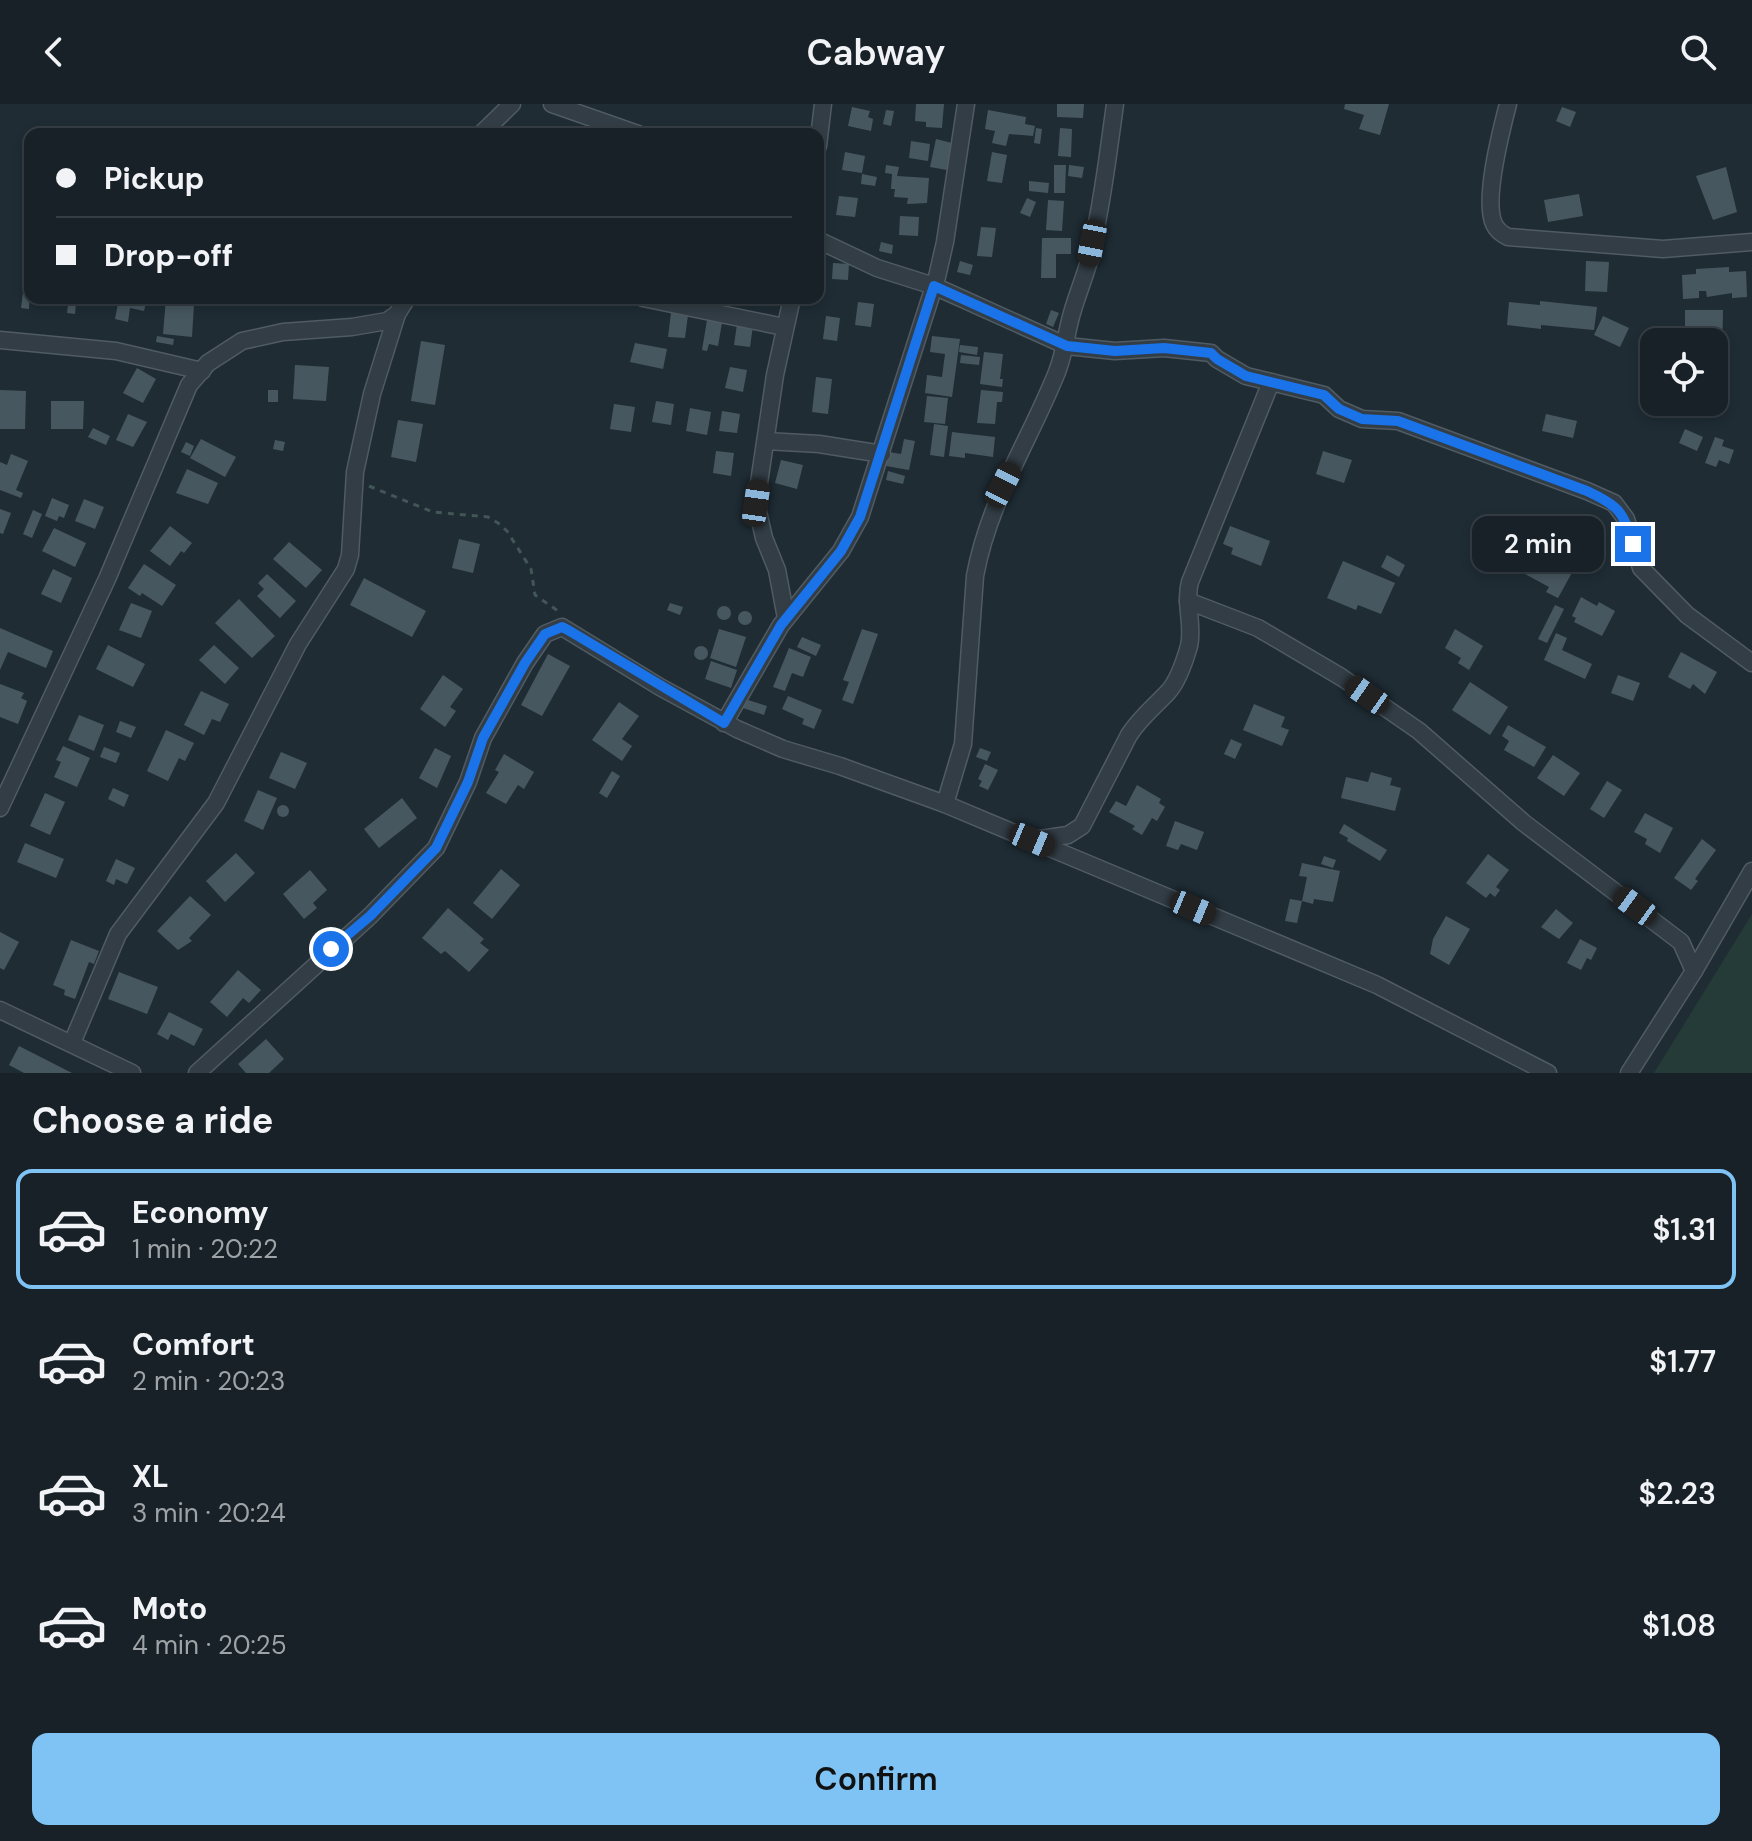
<!DOCTYPE html>
<meta charset="utf-8">
<style>
:root{--surface:#172127;--page:#20292f;--text:#f1f3f6;--muted:#9ea3a7;--line:#363e44;--accent:#7fc3f4}
body{margin:0;font-family:"DM Sans",sans-serif;background:var(--page);color:var(--text);height:100vh;display:flex;flex-direction:column;font-size:30px;white-space:nowrap}
*{box-sizing:border-box;margin:0}
p{font-size:26px;color:var(--muted)}
.icon{flex:none;width:44px;height:44px;fill:none;stroke:currentColor;stroke-width:2;stroke-linecap:round;stroke-linejoin:round}
.map{position:relative;height:969px;overflow:hidden}
.details{display:flex;flex-direction:column;background:var(--surface);flex:1}
.details>*{flex:none}
.top-card{position:absolute;left:24px;top:24px;width:800px;height:176px;border-radius:16px;box-shadow:0 4px 12px #0003,0 0 0 2px var(--line);display:grid;align-content:center;height:176px;padding:0 32px;background:var(--surface)}
.fabs{position:absolute;left:1640px;top:224px;display:grid;gap:16px}
.fabs a{display:grid;place-items:center;width:88px;height:88px;border-radius:16px;background:var(--surface);box-shadow:0 4px 12px #0003,0 0 0 2px var(--line);font-size:40px}
.end{position:absolute;width:36px;height:36px;margin:-18px;border:10px solid #1a73e8;background:#fff;box-shadow:0 0 0 4px #fff}
.from{border-radius:50%}
.bubble{position:absolute;height:56px;border-radius:16px;background:var(--surface);box-shadow:0 4px 12px #0003,0 0 0 2px var(--line);font-size:26px;font-weight:600;line-height:56px;text-align:center}
.car{position:absolute;width:24px;height:48px;margin:-24px -12px;border-radius:10px;box-shadow:0 0 6px 2px #0007;background:linear-gradient(#222 24%,#8ab4d8 0 40%,#222 0 76%,#8ab4d8 0 86%,#222 0)}
.top-card b{display:flex;align-items:center;gap:28px;height:76px;font-size:30px}
.top-card b+b{border-top:2px solid var(--line)}
.top-card i{width:20px;height:20px;background:var(--text)}
ul{padding:0;list-style:none}
li{display:flex;align-items:center;gap:24px;height:120px;margin:0 16px 12px;padding:0 16px;border:4px solid transparent;border-radius:16px}
li div{flex:1}
li b{display:block;font-size:30px}
li em{font-style:normal;font-weight:600}
li.on{border-color:var(--accent)}
li>.icon{width:72px;height:72px;stroke-width:1.5}
h2{padding:0 32px;font-size:36px;line-height:96px}
.action{display:flex;gap:16px;margin-top:auto;padding:16px 32px}
.action a{flex:1;height:92px;border-radius:16px;background:var(--accent);color:#111;font-size:32px;font-weight:600;line-height:92px;text-align:center}
header{display:flex;justify-content:space-between;align-items:center;height:104px;padding:0 32px;background:var(--surface);font-size:36px;font-weight:600}
.map>svg:first-child{display:block}
.green{fill:#253b37}
.building{fill:#475760}
.lines{fill:none;stroke-linecap:round;stroke-linejoin:round}
.minor-casing{stroke:#505b63;stroke-width:19}
.path{stroke:#425755;stroke-width:3;stroke-dasharray:6 6;stroke-linecap:butt}
.minor{stroke:#323d45;stroke-width:16}
.route{stroke:#1a73e8;stroke-width:10}
</style>
<header><svg class="icon" aria-label="back" viewBox="0 0 24 24"><path d="M15 5l-7 7 7 7"/></svg>Cabway<svg class="icon" aria-label="search" viewBox="0 0 24 24"><circle cx="10" cy="10" r="6"/><path d="M15 15l6 6"/></svg></header>
<div class="map">
<svg width="1752" height="969" viewBox="0 0 1752 969">
<rect width="100%" height="100%" fill="#1f2c34"/>
<polygon class="green" points="1752,810 1752,969 1654,969"/>
<g class="building">
<polygon points="916,0 944,0 942,24 926,23 926,18 915,17"/>
<polygon points="1057,0 1084,0 1083,14 1057,13"/>
<polygon points="1345,0 1389,0 1380,31 1359,25 1364,11 1344,5"/>
<polygon points="852,3 870,7 868,13 873,15 871,27 848,22"/>
<polygon points="1562,3 1576,8 1570,23 1556,17"/>
<polygon points="886,6 894,7 891,22 883,20"/>
<polygon points="988,6 1026,13 1025,20 1035,22 1033,32 1009,30 1006,42 992,39 995,27 985,25"/>
<polygon points="1036,24 1042,25 1040,40 1034,39"/>
<polygon points="1060,24 1072,25 1071,53 1058,52"/>
<polygon points="936,35 952,39 947,66 930,63"/>
<polygon points="911,37 930,40 928,57 909,54"/>
<polygon points="845,48 865,52 862,69 842,66"/>
<polygon points="992,48 1007,51 1002,79 987,77"/>
<polygon points="886,61 899,63 897,72 929,74 927,99 907,100 908,94 894,93 895,85 891,85 892,70 885,69"/>
<polygon points="1054,61 1066,61 1065,89 1054,89"/>
<polygon points="1069,61 1084,63 1082,74 1068,72"/>
<polygon points="1726,63 1737,108 1713,116 1696,72"/>
<polygon points="862,70 877,73 875,82 861,80"/>
<polygon points="1029,77 1049,79 1048,89 1029,87"/>
<polygon points="1579,90 1583,112 1548,118 1544,96"/>
<polygon points="839,92 858,94 855,113 836,111"/>
<polygon points="1027,94 1036,98 1030,113 1020,109"/>
<polygon points="1048,96 1064,97 1062,127 1046,126"/>
<polygon points="900,112 919,113 918,132 899,131"/>
<polygon points="981,123 996,124 992,153 977,152"/>
<polygon points="1042,134 1071,134 1071,150 1056,150 1056,174 1041,174"/>
<polygon points="881,138 893,141 892,150 879,147"/>
<polygon points="960,157 973,161 970,171 957,168"/>
<polygon points="1586,157 1609,158 1607,188 1585,187"/>
<polygon points="833,159 849,160 848,176 832,175"/>
<polygon points="1729,163 1729,168 1746,167 1747,193 1732,194 1732,189 1707,193 1706,187 1699,187 1699,194 1683,195 1682,171 1696,170 1696,165"/>
<polygon points="24,181 30,182 29,205 21,204"/>
<polygon points="69,194 93,194 93,200 76,199 75,210 67,209"/>
<polygon points="119,194 147,194 144,207 130,204 128,218 115,215"/>
<polygon points="166,194 190,194 190,199 194,200 192,233 163,230"/>
<polygon points="738,194 757,194 756,201 738,197"/>
<polygon points="1540,197 1597,203 1594,226 1541,221 1541,225 1507,221 1509,198 1540,201"/>
<polygon points="858,198 874,200 871,223 855,221"/>
<polygon points="1051,206 1059,209 1053,223 1046,220"/>
<polygon points="1685,206 1723,206 1722,254 1714,254 1714,238 1685,238"/>
<polygon points="671,209 688,211 685,234 668,233"/>
<polygon points="708,210 723,213 718,242 709,240 707,247 702,246"/>
<polygon points="826,212 840,214 837,237 823,235"/>
<polygon points="1603,212 1629,224 1620,243 1594,231"/>
<polygon points="737,220 753,222 750,243 734,241"/>
<polygon points="157,232 174,235 173,241 156,238"/>
<polygon points="932,232 960,235 952,293 925,289 927,271 942,273 945,250 930,248"/>
<polygon points="421,237 445,241 435,301 411,297"/>
<polygon points="635,239 667,245 663,265 630,258"/>
<polygon points="960,241 978,243 977,251 959,248"/>
<polygon points="984,248 1003,250 1000,275 1003,275 1002,283 980,280"/>
<polygon points="961,251 980,253 979,261 960,259"/>
<polygon points="295,261 329,263 326,297 293,295"/>
<polygon points="730,263 747,266 743,288 725,284"/>
<polygon points="137,264 156,275 143,299 123,289"/>
<polygon points="816,273 832,275 828,310 812,308"/>
<polygon points="0,286 26,287 25,325 0,325"/>
<rect x="268" y="286" width="10" height="12"/>
<polygon points="981,286 1003,288 1002,298 997,298 995,320 977,319"/>
<polygon points="927,292 948,294 945,320 924,318"/>
<polygon points="51,297 84,297 83,325 51,325"/>
<polygon points="656,297 674,300 671,321 652,318"/>
<polygon points="614,300 635,303 631,328 610,325"/>
<polygon points="690,304 711,308 707,331 686,327"/>
<polygon points="722,307 740,310 737,329 719,327"/>
<polygon points="128,310 147,318 133,343 116,336"/>
<polygon points="1546,310 1577,317 1573,334 1542,327"/>
<polygon points="398,316 423,320 416,358 391,353"/>
<polygon points="934,320 948,322 944,353 930,351"/>
<polygon points="93,324 110,332 106,341 88,333"/>
<polygon points="1685,325 1703,333 1697,347 1679,339"/>
<polygon points="952,328 995,333 993,353 965,349 965,354 949,352"/>
<polygon points="1715,333 1724,336 1722,342 1734,346 1729,360 1719,356 1716,363 1705,359"/>
<polygon points="201,335 236,353 225,373 190,354"/>
<polygon points="904,335 915,337 909,366 886,362 889,348 901,350"/>
<polygon points="275,336 285,338 283,347 273,345"/>
<polygon points="186,338 194,342 190,352 181,348"/>
<polygon points="716,347 734,349 731,372 713,369"/>
<polygon points="1323,347 1352,356 1344,379 1316,370"/>
<polygon points="11,350 28,357 16,386 23,389 21,394 0,386 0,358 7,361"/>
<polygon points="781,356 803,361 797,385 775,379"/>
<polygon points="187,365 218,379 208,400 176,389"/>
<polygon points="888,367 905,372 903,380 886,376"/>
<polygon points="52,394 69,401 64,414 59,412 57,417 45,412"/>
<polygon points="84,395 104,403 95,425 75,417"/>
<polygon points="0,405 11,409 3,430 0,429"/>
<polygon points="33,406 42,410 32,434 23,430"/>
<polygon points="170,422 192,439 184,449 181,447 170,462 150,447"/>
<polygon points="1230,422 1270,437 1261,462 1231,450 1233,444 1223,440"/>
<polygon points="54,424 86,439 75,463 42,447"/>
<polygon points="459,435 480,440 473,469 452,464"/>
<polygon points="289,438 322,466 306,484 273,455"/>
<polygon points="1537,445 1574,465 1558,494 1546,488 1549,483 1523,469"/>
<polygon points="1387,451 1405,461 1399,473 1381,463"/>
<polygon points="1343,457 1395,479 1381,510 1358,501 1356,506 1327,494"/>
<polygon points="144,460 176,481 162,502 142,489 140,492 128,484"/>
<polygon points="53,465 72,474 61,499 41,490"/>
<polygon points="267,470 296,497 280,514 257,492 264,485 258,479"/>
<polygon points="364,474 426,507 412,533 350,501"/>
<polygon points="1581,493 1597,502 1599,498 1615,507 1602,532 1574,518 1576,514 1572,512"/>
<polygon points="239,495 275,532 252,554 215,519"/>
<polygon points="131,499 152,507 141,534 119,526"/>
<polygon points="670,499 683,503 680,511 667,506"/>
<polygon points="1555,501 1564,505 1547,539 1538,535"/>
<circle cx="724" cy="509" r="7"/>
<circle cx="745" cy="514" r="7"/>
<polygon points="0,524 53,547 46,564 8,548 0,566"/>
<polygon points="719,525 746,533 736,563 710,554"/>
<polygon points="862,525 878,530 853,600 842,596 849,578 843,576"/>
<polygon points="1455,525 1483,542 1469,566 1458,559 1461,554 1445,544"/>
<polygon points="1556,529 1567,534 1562,546 1592,560 1585,575 1544,556"/>
<polygon points="802,533 821,541 816,552 797,543"/>
<polygon points="108,541 145,560 133,583 96,565"/>
<polygon points="214,541 239,564 225,580 199,556"/>
<circle cx="701" cy="549" r="7"/>
<polygon points="789,544 811,553 803,573 792,569 785,587 773,583"/>
<polygon points="1681,548 1717,568 1705,590 1693,580 1690,585 1668,573"/>
<polygon points="548,550 570,562 542,612 521,601"/>
<polygon points="711,557 737,566 731,584 705,575"/>
<polygon points="443,571 463,585 450,603 456,607 445,623 420,605"/>
<polygon points="1618,571 1640,579 1633,597 1611,589"/>
<polygon points="1470,578 1508,603 1490,631 1452,606"/>
<polygon points="0,580 24,589 21,594 27,597 18,620 0,613"/>
<polygon points="201,587 229,600 220,618 212,615 204,631 184,621"/>
<polygon points="750,590 748,596 767,602 764,611 740,603"/>
<polygon points="788,592 822,606 814,625 802,620 804,615 782,605"/>
<polygon points="619,598 639,612 622,635 632,642 622,657 592,636"/>
<polygon points="1254,600 1285,613 1281,623 1289,626 1282,642 1243,626"/>
<polygon points="79,611 104,621 94,647 68,636"/>
<polygon points="120,617 136,623 131,634 116,628"/>
<polygon points="1508,621 1546,643 1534,663 1504,646 1509,637 1502,632"/>
<polygon points="166,626 194,639 185,657 179,654 168,677 147,667"/>
<polygon points="1231,635 1242,640 1235,655 1224,650"/>
<polygon points="63,642 90,654 77,683 54,673 61,658 56,656"/>
<polygon points="104,643 120,649 116,659 100,653"/>
<polygon points="435,644 451,652 437,684 419,674"/>
<polygon points="980,644 991,648 987,657 976,653"/>
<polygon points="281,648 307,659 295,685 269,674"/>
<polygon points="504,650 534,668 524,685 518,681 506,700 486,689 499,668 495,666"/>
<polygon points="1553,651 1580,669 1564,692 1537,674"/>
<polygon points="985,660 998,666 988,686 979,682 982,677 978,675"/>
<polygon points="612,667 620,672 607,694 599,689"/>
<polygon points="1371,668 1392,674 1390,681 1401,684 1395,707 1341,694 1346,673 1368,678"/>
<polygon points="1607,677 1622,686 1604,714 1590,705"/>
<polygon points="1137,681 1161,695 1159,699 1165,703 1157,717 1152,714 1142,731 1132,725 1135,722 1109,708 1116,697 1126,702"/>
<polygon points="113,684 129,691 124,703 108,695"/>
<polygon points="258,686 277,694 263,726 244,717"/>
<polygon points="45,689 65,698 50,731 30,722"/>
<polygon points="402,694 417,714 379,744 364,725"/>
<circle cx="283" cy="707" r="6"/>
<polygon points="1645,709 1673,724 1660,749 1645,740 1647,735 1634,728"/>
<polygon points="1175,717 1204,728 1197,746 1181,740 1178,746 1166,742"/>
<polygon points="1344,720 1387,746 1380,757 1347,737 1348,734 1339,729"/>
<polygon points="1702,735 1716,746 1695,775 1698,777 1691,786 1674,774"/>
<polygon points="25,739 64,755 56,774 17,758"/>
<polygon points="236,749 255,769 225,798 206,777"/>
<polygon points="1488,750 1509,766 1496,783 1500,786 1495,793 1490,789 1486,794 1466,779"/>
<polygon points="1324,752 1336,756 1333,764 1321,760"/>
<polygon points="116,755 135,764 127,780 116,775 114,781 106,777"/>
<polygon points="1302,759 1340,767 1333,798 1314,795 1313,800 1302,797 1297,819 1285,817 1290,795 1302,797 1307,773 1299,772"/>
<polygon points="501,765 520,781 492,815 473,799"/>
<polygon points="310,766 327,786 313,799 317,804 304,815 283,790"/>
<polygon points="190,792 211,811 189,834 192,837 178,846 157,827"/>
<polygon points="448,804 484,835 480,839 489,846 469,868 445,847 441,850 422,834"/>
<polygon points="1556,805 1573,819 1559,835 1541,823"/>
<polygon points="1446,812 1470,825 1449,861 1430,850 1433,835"/>
<polygon points="0,828 19,838 4,866 0,864"/>
<polygon points="1580,835 1597,844 1591,856 1587,854 1581,866 1567,859"/>
<polygon points="71,836 99,847 94,860 89,858 75,895 64,891 65,886 53,881"/>
<polygon points="238,866 261,886 249,899 243,894 227,913 210,898"/>
<polygon points="119,868 158,883 147,910 108,895"/>
<polygon points="169,908 203,925 194,942 171,930 168,936 157,930"/>
<polygon points="266,935 284,955 269,969 246,969 238,960"/>
<polygon points="19,942 72,969 24,969 9,961"/>
</g>
<g class="lines">
<defs>
<g id="minor">
<polyline points="552,0 638,30"/>
<path d="M1508 0C1501 27 1483 96 1494 120 1497 127 1502 130 1508 133L1663 145 1752 138"/>
<polyline points="481,30 512,0"/>
<polyline points="818,42 823,0"/>
<polyline points="818,136 877,164 934,182 1067,242 1115,247 1164,244 1211,249 1217,255 1246,272 1324,291 1339,305 1362,315 1398,317 1587,387 1614,399 1626,415 1641,464 1687,511 1752,559"/>
<polyline points="643,194 784,223"/>
<polyline points="0,236 116,247 202,267"/>
<polyline points="766,337 819,340 882,350"/>
<polyline points="1188,497 1258,524 1341,573 1419,627 1524,719 1681,838 1694,867"/>
<polyline points="786,514 777,466 764,434 756,399 775,271 792,194"/>
<polyline points="724,619 781,521 841,447 860,413 937,173 945,138 966,0"/>
<path d="M945 700 963 640 975 472C989 396 1029 338 1057 268 1065 248 1066 229 1072 209 1077 191 1084 175 1089 157 1101 106 1108 52 1115 0"/>
<polyline points="0,704 107,475 189,281 208,259 242,237 283,228 352,223 387,217 397,210 407,194"/>
<path d="M1033 736 1068 731 1082 722 1129 631C1140 614 1154 603 1168 588 1178 577 1185 556 1189 542 1194 521 1184 499 1190 478L1271 278"/>
<polyline points="0,906 132,969"/>
<polyline points="72,939 118,830 216,699 298,540 346,465 350,451 355,368 372,290 397,210"/>
<polyline points="197,969 370,812 436,744 468,678 483,634 525,559 545,530 562,523 660,583 737,625 783,645 840,662 945,700 1377,881 1548,969"/>
<polyline points="1629,969 1694,867 1752,767"/>
</g>
</defs>
<use href="#minor" class="minor-casing"/>
<polyline class="path" points="369,382 433,408 488,413 498,419 507,427 531,465 535,491 558,507"/>
<use href="#minor" class="minor"/>
</g>
<g class="lines">
<path class="route" d="M331 845 370 812 436 744 468 678 483 634 525 559 545 530 562 523 568 526 724 619 781 521 841 447 860 413 934 182 1067 242 1115 247 1164 244 1211 249 1217 255 1246 272 1324 291 1339 305 1362 315 1398 317 1587 387C1617 401 1624 407 1633 440"/>
</g>
</svg>
<div class="fabs">
<a><svg class="icon" aria-label="locate" viewBox="0 0 24 24"><circle cx="12" cy="12" r="6"/><path d="M12 2v4M12 18v4M2 12h4M18 12h4"/></svg></a>
</div>
<i class="end from" style="left:331px;top:845px"></i>
<i class="end" style="left:1633px;top:440px"></i>
<div class="bubble" style="left:1472px;top:412px;width:132px">2 min</div>
<i class="car" style="left:1092px;top:139px;rotate:191deg"></i>
<i class="car" style="left:1003px;top:381px;rotate:27deg"></i>
<i class="car" style="left:756px;top:399px;rotate:8deg"></i>
<i class="car" style="left:1367px;top:591px;rotate:305deg"></i>
<i class="car" style="left:1032px;top:736px;rotate:113deg"></i>
<i class="car" style="left:1635px;top:802px;rotate:306deg"></i>
<i class="car" style="left:1193px;top:804px;rotate:113deg"></i>
<div class="top-card">
<b><i class="from"></i>Pickup</b>
<b><i></i>Drop-off</b>
</div>
</div>
<section class="details">
<h2>Choose a ride</h2>
<ul>
<li class="on"><svg class="icon" aria-label="car" viewBox="0 0 24 24"><path d="M5 17H2v-5l4-1 3-4h7l3 4 3 1v5h-3M9 17h6M6 11h13"/><circle cx="7" cy="17" r="2"/><circle cx="17" cy="17" r="2"/></svg><div><b>Economy</b><p>1 min · 20:22</p></div><em>$1.31</em></li>
<li><svg class="icon" aria-label="car" viewBox="0 0 24 24"><path d="M5 17H2v-5l4-1 3-4h7l3 4 3 1v5h-3M9 17h6M6 11h13"/><circle cx="7" cy="17" r="2"/><circle cx="17" cy="17" r="2"/></svg><div><b>Comfort</b><p>2 min · 20:23</p></div><em>$1.77</em></li>
<li><svg class="icon" aria-label="car" viewBox="0 0 24 24"><path d="M5 17H2v-5l4-1 3-4h7l3 4 3 1v5h-3M9 17h6M6 11h13"/><circle cx="7" cy="17" r="2"/><circle cx="17" cy="17" r="2"/></svg><div><b>XL</b><p>3 min · 20:24</p></div><em>$2.23</em></li>
<li><svg class="icon" aria-label="car" viewBox="0 0 24 24"><path d="M5 17H2v-5l4-1 3-4h7l3 4 3 1v5h-3M9 17h6M6 11h13"/><circle cx="7" cy="17" r="2"/><circle cx="17" cy="17" r="2"/></svg><div><b>Moto</b><p>4 min · 20:25</p></div><em>$1.08</em></li>
</ul>
<div class="action"><a>Confirm</a></div>
</section>
